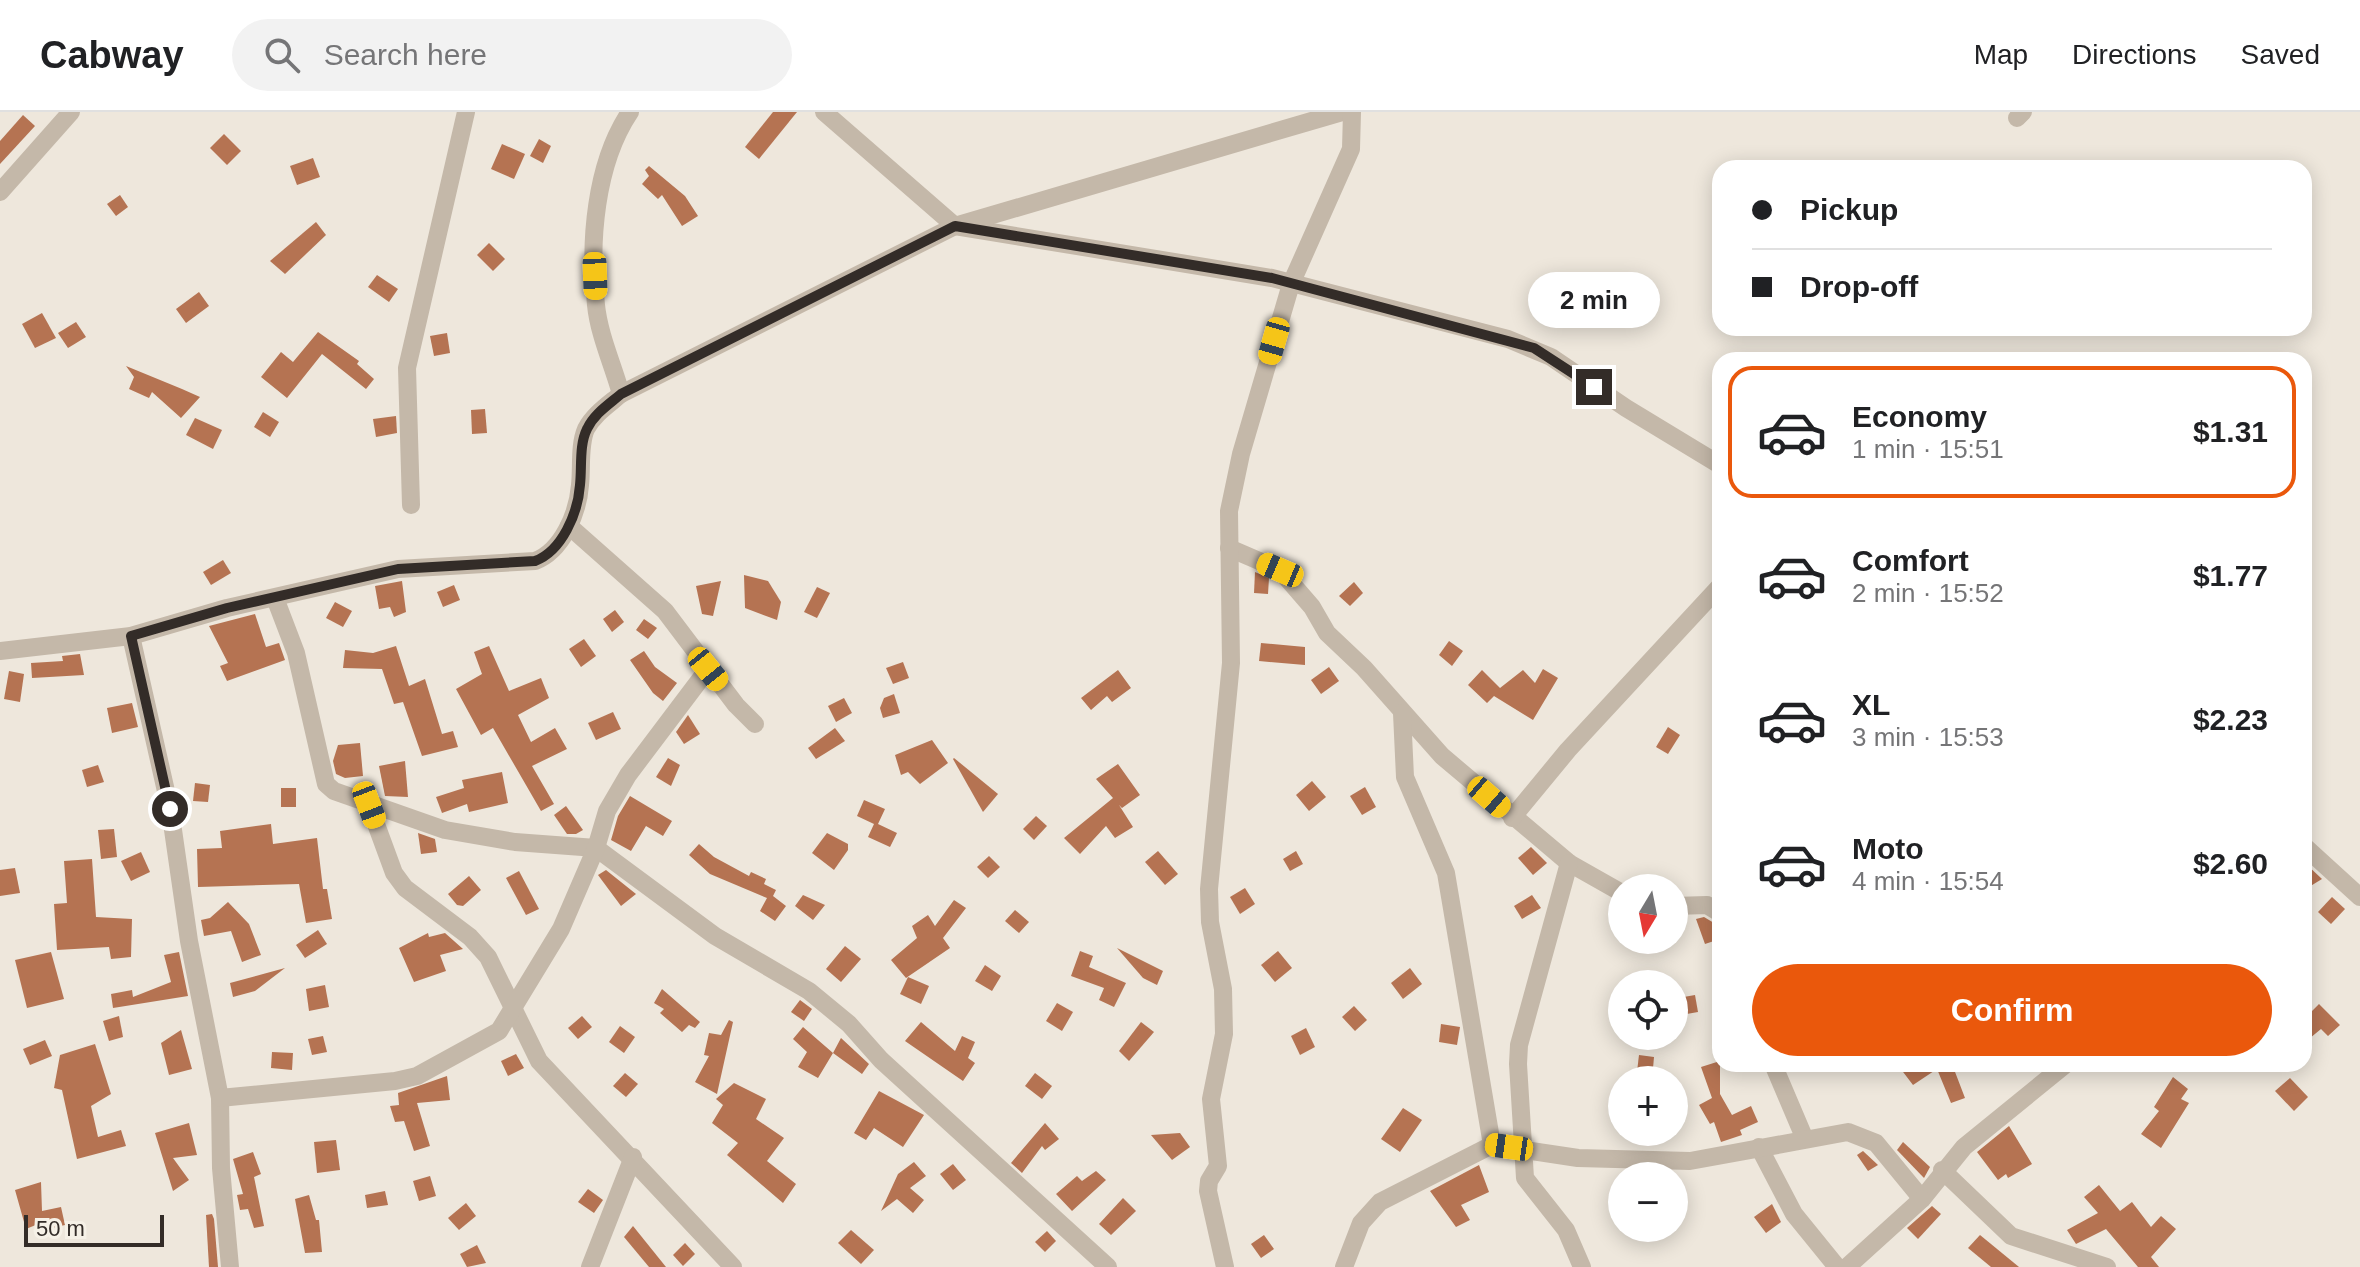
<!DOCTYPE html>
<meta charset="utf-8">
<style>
:root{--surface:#fff;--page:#f2f2f2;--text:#202124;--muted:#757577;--line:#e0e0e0;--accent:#ea580c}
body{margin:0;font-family:Arial,sans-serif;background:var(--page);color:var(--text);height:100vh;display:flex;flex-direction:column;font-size:30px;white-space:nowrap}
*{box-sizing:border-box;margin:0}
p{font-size:26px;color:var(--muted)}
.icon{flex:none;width:44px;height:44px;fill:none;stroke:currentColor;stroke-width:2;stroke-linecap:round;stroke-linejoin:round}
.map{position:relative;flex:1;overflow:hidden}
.details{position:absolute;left:1712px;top:240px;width:600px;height:720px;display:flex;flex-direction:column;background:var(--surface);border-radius:24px;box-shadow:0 4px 20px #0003}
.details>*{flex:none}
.guide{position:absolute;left:1712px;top:48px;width:600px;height:176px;border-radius:24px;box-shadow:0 4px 20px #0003;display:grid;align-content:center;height:176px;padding:0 40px;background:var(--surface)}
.needle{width:52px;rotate:190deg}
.fabs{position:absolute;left:1608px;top:762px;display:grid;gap:16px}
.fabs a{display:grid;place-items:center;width:80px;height:80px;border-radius:50%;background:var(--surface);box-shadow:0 4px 20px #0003;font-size:40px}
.scale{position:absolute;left:24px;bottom:20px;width:140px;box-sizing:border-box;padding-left:8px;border:4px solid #332c28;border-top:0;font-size:22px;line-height:28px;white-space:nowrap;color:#332c28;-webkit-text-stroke:6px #f6f1e7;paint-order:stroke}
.end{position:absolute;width:36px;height:36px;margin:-18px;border:10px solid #332c28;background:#fff;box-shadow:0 0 0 4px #fff}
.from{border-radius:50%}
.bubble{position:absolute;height:56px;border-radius:28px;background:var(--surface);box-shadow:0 4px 20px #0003;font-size:26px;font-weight:700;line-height:56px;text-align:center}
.car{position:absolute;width:24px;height:48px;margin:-24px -12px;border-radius:10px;box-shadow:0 0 6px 2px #0007;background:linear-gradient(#f5c518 24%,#345 0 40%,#f5c518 0 76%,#345 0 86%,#f5c518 0)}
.guide b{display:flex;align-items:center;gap:28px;height:76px;font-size:30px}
.guide b+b{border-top:2px solid var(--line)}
.guide i{width:20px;height:20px;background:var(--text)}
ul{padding:14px 0 0;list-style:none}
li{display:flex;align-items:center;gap:24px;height:132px;margin:0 16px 12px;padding:0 24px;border:4px solid transparent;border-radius:24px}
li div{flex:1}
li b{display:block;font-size:30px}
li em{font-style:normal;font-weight:700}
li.selected{border-color:var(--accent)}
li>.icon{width:72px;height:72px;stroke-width:1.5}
.cta{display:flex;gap:16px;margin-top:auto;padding:16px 40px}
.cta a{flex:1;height:92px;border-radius:48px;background:var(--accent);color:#fff;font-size:32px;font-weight:700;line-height:92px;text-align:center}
header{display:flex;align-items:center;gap:48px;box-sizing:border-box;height:112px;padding:0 40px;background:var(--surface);border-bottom:2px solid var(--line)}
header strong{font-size:38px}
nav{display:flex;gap:44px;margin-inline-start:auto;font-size:28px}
.search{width:560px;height:72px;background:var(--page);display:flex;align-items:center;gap:20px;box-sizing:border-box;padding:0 28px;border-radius:44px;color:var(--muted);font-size:30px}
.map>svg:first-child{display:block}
.building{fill:#b57352}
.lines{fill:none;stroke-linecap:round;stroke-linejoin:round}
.street{stroke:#c4b8a9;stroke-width:18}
.route{stroke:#332c28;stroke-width:10}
</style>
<header>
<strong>Cabway</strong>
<div class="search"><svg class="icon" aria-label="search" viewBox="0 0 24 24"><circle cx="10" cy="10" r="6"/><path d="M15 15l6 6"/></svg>Search here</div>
<nav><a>Map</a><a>Directions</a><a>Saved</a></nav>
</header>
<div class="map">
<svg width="2360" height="1155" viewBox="0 0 2360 1155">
<rect width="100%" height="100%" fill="#eee7dc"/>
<g class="building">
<polygon points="773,0 797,0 759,47 745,35"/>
<polygon points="23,3 35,14 0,52 0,29"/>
<polygon points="224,22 241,39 227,53 210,36"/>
<polygon points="539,27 551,34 543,51 530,44"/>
<polygon points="502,32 525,42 514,67 491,57"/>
<polygon points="313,46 320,65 297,73 290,54"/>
<polygon points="649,54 685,84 698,104 682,114 662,83 658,87 642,72 649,64 645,58"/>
<polygon points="120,83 128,95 116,104 107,92"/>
<polygon points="316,110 326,123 285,162 270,149"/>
<polygon points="489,131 505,147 493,159 477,143"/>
<polygon points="377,163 398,177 389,190 368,175"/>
<polygon points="199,180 209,194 186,211 176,197"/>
<polygon points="42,201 56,226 35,236 22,212"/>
<polygon points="76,210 86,225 68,236 58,221"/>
<polygon points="318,220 359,249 357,252 374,267 366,277 322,242 287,286 261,265 281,240 293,250"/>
<polygon points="447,221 450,241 434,244 430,224"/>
<polygon points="126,254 182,277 200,285 181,306 152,280 149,286 129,277 134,265"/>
<polygon points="485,297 487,321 472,322 471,298"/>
<polygon points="263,300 279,310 270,325 254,315"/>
<polygon points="396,304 397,321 376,325 373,307"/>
<polygon points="195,306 222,318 213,337 186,323"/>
<polygon points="223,448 231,461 211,473 203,460"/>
<polygon points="1255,460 1269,466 1268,482 1254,481"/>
<polygon points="744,463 768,469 781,490 777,508 745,496"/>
<polygon points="402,469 406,500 394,505 390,495 379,497 375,474"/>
<polygon points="721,469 713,504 702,502 696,474"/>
<polygon points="1354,470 1363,481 1350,494 1339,484"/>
<polygon points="454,473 460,488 443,495 437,480"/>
<polygon points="817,475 830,481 817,506 804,500"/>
<polygon points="335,490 352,499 343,515 326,506"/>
<polygon points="615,498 624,510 612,520 603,507"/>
<polygon points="255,502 266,535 279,531 285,548 227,569 220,554 228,551 209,514"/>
<polygon points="644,507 657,516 648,527 636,518"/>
<polygon points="584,527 596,544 581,555 569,537"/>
<polygon points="1449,529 1463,539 1452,554 1439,543"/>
<polygon points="1261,531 1305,535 1305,553 1259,549"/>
<polygon points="396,534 409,574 425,567 442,622 453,619 458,635 422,644 403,590 394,592 382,557 343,556 345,538 373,541"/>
<polygon points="489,534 509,579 541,566 549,586 518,603 531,630 555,616 567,637 532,654 554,692 541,699 493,616 481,623 456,577 482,562 474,540"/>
<polygon points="644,539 655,555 677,571 663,589 653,581 630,548"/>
<polygon points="80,542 84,563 32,566 31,551 63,549 62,544"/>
<polygon points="903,550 909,566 893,572 886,556"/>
<polygon points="1329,555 1339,569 1321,582 1311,568"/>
<polygon points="1543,557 1558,566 1533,608 1494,584 1487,591 1468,573 1482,558 1500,576 1523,558 1535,571"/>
<polygon points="1118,558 1131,576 1112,590 1107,584 1091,598 1081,586"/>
<polygon points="9,559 24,562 20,590 4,587"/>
<polygon points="894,582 900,601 883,606 880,596 884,586"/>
<polygon points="844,586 852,601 836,610 828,594"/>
<polygon points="132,591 138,615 112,621 107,596"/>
<polygon points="613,600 621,617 596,628 588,611"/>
<polygon points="688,603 700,622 684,632 676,620"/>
<polygon points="1668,615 1680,623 1668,642 1656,635"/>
<polygon points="835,616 845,629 816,647 808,636"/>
<polygon points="932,628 948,651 920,672 908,660 901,663 895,643"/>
<polygon points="360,631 363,664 345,666 336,662 333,649 338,633"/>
<polygon points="668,646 680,653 671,674 656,665"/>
<polygon points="954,646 998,682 983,700 953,647"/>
<polygon points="405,649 408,685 385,684 379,654"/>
<polygon points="1118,652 1140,683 1122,696 1119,693 1133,715 1115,726 1106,714 1080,742 1064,726 1113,686 1096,667"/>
<polygon points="98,653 104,670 87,675 82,658"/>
<polygon points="502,660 508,691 469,700 467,692 442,701 436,685 464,676 462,668"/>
<polygon points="1312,669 1326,685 1309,699 1296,683"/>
<polygon points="195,671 210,673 208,690 193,689"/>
<polygon points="1365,675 1376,695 1362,703 1350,684"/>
<rect x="281" y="676" width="15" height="19"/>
<polygon points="630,684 672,709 663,724 646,714 631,739 611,728 618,704"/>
<polygon points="864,688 885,697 878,712 897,721 890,735 868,725 874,712 857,704"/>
<polygon points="566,694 583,718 576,722 567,722 554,703"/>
<polygon points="1036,704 1047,714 1034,728 1023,717"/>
<polygon points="271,712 273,732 317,726 323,777 327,777 332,807 306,811 299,772 198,775 197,737 222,736 220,719"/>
<polygon points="114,717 117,745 101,747 98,718"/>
<polygon points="418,721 435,727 437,740 421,742"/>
<polygon points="827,721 848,732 848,738 834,758 812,741"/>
<polygon points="699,732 714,745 749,764 751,760 766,767 764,772 776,778 773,784 786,794 775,809 760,799 767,786 710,762 689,743"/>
<polygon points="1531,735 1547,751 1533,763 1518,746"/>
<polygon points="1158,739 1178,762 1165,773 1145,750"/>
<polygon points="1296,739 1303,752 1290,759 1283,747"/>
<polygon points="141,740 150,760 131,769 121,749"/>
<polygon points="989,744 1000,755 988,766 977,755"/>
<polygon points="92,747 96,805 132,807 131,845 111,847 109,835 57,838 54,792 67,791 64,749"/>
<polygon points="2305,751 2322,767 2304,778 2304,752"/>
<polygon points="15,756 20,781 0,784 0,758"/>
<polygon points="606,758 636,782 621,794 598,763"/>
<polygon points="519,759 539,797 526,803 506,766"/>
<polygon points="469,764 481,778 463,794 457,793 448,782"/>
<polygon points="1245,776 1255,792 1240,802 1230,785"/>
<polygon points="803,783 825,793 813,808 795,794"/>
<polygon points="1532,783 1541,796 1522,807 1514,794"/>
<polygon points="2332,785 2345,797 2331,812 2318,800"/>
<polygon points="954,788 966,796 943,826 950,836 906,866 891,848 917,826 912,814 928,803 935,814"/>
<polygon points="228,790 249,812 261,843 242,850 231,819 204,824 201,808 210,806"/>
<polygon points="1015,798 1029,810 1019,821 1005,809"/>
<polygon points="1704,805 1714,811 1720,827 1705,832 1696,807"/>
<polygon points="318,818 327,832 305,846 296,833"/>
<polygon points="428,821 429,825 445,821 463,837 440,843 446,859 414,870 399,836"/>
<polygon points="845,834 861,847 841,870 826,857"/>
<polygon points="1117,836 1163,859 1157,873 1143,866"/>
<polygon points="1080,839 1093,844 1089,855 1126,871 1114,895 1099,888 1104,876 1071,864"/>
<polygon points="1278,839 1292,856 1275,870 1261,853"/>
<polygon points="51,840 64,887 27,896 15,848"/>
<polygon points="179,840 188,884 113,896 111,882 132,878 133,885 171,870 164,843"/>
<polygon points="985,853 1001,864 992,879 975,869"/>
<polygon points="285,856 255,879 233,885 230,871"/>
<polygon points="1410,856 1422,872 1403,887 1391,871"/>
<polygon points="908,865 929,874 921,892 900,882"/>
<polygon points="325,873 329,895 309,899 306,877"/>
<polygon points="662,877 700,910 695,916 689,913 682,920 660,901 664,897 654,891"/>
<polygon points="1695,883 1698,900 1681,903 1678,886"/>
<polygon points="800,888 812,897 804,909 791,900"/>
<polygon points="1057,891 1073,900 1062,919 1046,909"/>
<polygon points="2319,892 2340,913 2328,924 2321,917 2304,931 2304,907"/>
<polygon points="1354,894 1367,908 1355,919 1342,905"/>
<polygon points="119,904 123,925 109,929 103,909"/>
<polygon points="582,904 592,915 578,927 568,916"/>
<polygon points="729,908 733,910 717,982 695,970 709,944 704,943 709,921 721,923"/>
<polygon points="921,910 955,939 962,924 975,930 968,946 975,951 963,969 905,929"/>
<polygon points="1141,910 1154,920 1129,949 1119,939"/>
<polygon points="1441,912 1460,915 1457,933 1439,930"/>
<polygon points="620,914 635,925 624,941 609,930"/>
<polygon points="803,915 833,941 841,926 869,952 862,962 833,941 818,966 798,955 807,940 793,927"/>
<polygon points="1306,916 1315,935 1300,943 1291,924"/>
<polygon points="181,918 192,957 169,963 161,931"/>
<polygon points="323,924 327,940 312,943 308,927"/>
<polygon points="45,928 52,944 30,953 23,937"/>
<polygon points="95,932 111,982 91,994 98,1025 121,1018 126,1034 77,1047 62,978 54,976 60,943"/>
<polygon points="272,940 293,941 292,958 271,956"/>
<polygon points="516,942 524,956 508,964 501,949"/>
<polygon points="1639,943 1654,945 1652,968 1636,968"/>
<polygon points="1720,949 1720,982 1732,1003 1751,994 1758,1010 1740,1018 1742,1023 1721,1030 1714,1010 1710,1012 1699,993 1712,986 1701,955"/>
<polygon points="1897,952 1952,952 1965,986 1951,991 1937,957 1913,973"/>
<polygon points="625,961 638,972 626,985 613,974"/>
<polygon points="1035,961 1052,974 1042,987 1025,974"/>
<polygon points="447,964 450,988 417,991 430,1034 414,1039 404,1009 395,1010 390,994 399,993 398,981"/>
<polygon points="2173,965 2188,977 2181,987 2189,991 2161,1036 2141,1022 2159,999 2154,995"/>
<polygon points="2290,966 2308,985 2294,999 2275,979"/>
<polygon points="734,971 766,987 756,1007 784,1026 767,1049 796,1072 783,1091 727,1043 738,1031 712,1011 723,993 716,987"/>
<polygon points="879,979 924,1003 903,1035 874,1016 866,1028 854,1021"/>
<polygon points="1403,996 1422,1008 1400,1040 1381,1027"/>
<polygon points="189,1011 197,1043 173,1046 189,1068 173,1079 155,1021"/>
<polygon points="1045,1011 1059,1027 1045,1038 1042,1034 1022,1061 1011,1051"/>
<polygon points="2009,1014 2032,1052 2008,1066 2006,1062 1998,1068 1977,1040"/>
<polygon points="1180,1021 1190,1035 1172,1048 1151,1023"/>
<polygon points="336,1028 340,1058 317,1061 314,1030"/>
<polygon points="1903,1030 1930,1055 1924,1066 1897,1038"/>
<polygon points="1863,1039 1878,1053 1868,1059 1857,1043"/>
<polygon points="253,1040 261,1062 254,1065 264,1114 254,1116 248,1097 240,1098 237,1083 243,1082 233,1047"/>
<polygon points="914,1050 926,1064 910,1076 924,1088 913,1101 897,1087 881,1099 898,1062"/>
<polygon points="953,1052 966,1068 953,1078 940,1062"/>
<polygon points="1479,1053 1489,1080 1461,1093 1470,1108 1456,1115 1430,1079"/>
<polygon points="1096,1059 1106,1068 1072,1099 1056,1082 1077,1064 1082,1069"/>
<polygon points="430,1064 436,1084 419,1089 413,1069"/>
<polygon points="41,1070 42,1099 61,1095 65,1113 44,1118 43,1110 26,1117 15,1078"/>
<polygon points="2099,1073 2120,1099 2132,1090 2151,1115 2161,1104 2176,1117 2151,1145 2159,1155 2138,1155 2106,1117 2076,1132 2067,1118 2098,1101 2084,1085"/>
<polygon points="588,1077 603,1088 594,1101 578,1090"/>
<polygon points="385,1079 388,1093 367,1096 365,1083"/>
<polygon points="309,1083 316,1108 319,1108 322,1140 305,1141 295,1087"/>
<polygon points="1123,1086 1136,1099 1111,1123 1099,1112"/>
<polygon points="466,1091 476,1104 459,1118 448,1106"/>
<polygon points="1772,1092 1781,1110 1766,1121 1754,1105"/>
<polygon points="1932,1094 1941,1102 1918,1127 1907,1116"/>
<polygon points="212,1102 214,1107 218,1155 209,1155 206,1103"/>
<polygon points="633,1114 666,1155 649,1155 624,1125"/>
<polygon points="851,1118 874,1138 861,1152 838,1131"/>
<polygon points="1047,1119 1056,1129 1045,1140 1035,1130"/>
<polygon points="1264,1123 1274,1137 1261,1146 1251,1132"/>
<polygon points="1980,1123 2019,1155 1991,1155 1968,1136"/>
<polygon points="685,1131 695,1142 683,1154 673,1143"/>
<polygon points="477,1133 486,1151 467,1155 460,1142"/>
</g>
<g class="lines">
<g class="street">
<polyline points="824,0 955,114 1272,166 1508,227 1551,245 1626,296 1720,353"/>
<polyline points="2017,6 2023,0"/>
<polyline points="0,80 71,0"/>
<path d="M621 282C613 253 599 223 596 193 589 131 595 52 630 0"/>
<polyline points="411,393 407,256 466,0"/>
<polyline points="569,414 665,499 736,593 755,612"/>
<polyline points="1229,436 1280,458 1312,495 1327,521 1364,556 1442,644 1569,751 1622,781"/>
<polyline points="275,486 296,541 326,672 334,679 445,718 515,730 596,736 715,824 809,879 849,912 881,948 1108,1155"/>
<polyline points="131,524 170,697 189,829 220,986 221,1056 230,1155"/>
<path d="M0 539 131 524 227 496 398 457 535 449C562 439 578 401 580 373 582 355 579 333 586 317 594 302 608 293 621 282L955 114 1342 0"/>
<polyline points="1402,601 1405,665 1446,761 1492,1033"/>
<polyline points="369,693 394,761 405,776 470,825 488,845 539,949 733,1155"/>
<polyline points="1512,706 1568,638 1720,474"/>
<polyline points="2304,734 2360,785"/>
<polyline points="1569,751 1519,933 1518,952 1525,1066 1566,1118 1582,1155"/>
<polyline points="1674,794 1707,793 1720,801"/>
<polyline points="1773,952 1804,1025"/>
<polyline points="220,986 395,969 417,964 499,919 561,817 596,736 607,699 628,663 708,557"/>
<polyline points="1759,1035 1794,1102 1837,1155"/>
<polyline points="1942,1058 2011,1124 2107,1155"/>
<polyline points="590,1155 633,1045"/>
<polyline points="1225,1155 1208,1079 1209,1069 1218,1054 1211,987 1224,922 1223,877 1210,810 1209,777 1231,551 1229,399 1241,342 1291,172 1351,37 1352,0"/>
<polyline points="1344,1155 1361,1111 1380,1090 1492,1033 1578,1046 1690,1049 1848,1020 1876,1031 1922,1087 1964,1035 2066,952"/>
<polyline points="1847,1155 1922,1087"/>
</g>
</g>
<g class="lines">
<path class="route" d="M170 697 131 524 227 496 398 457 535 449C562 439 578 401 580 373 582 355 579 333 587 317 594 302 608 293 621 282L955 114 1272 166 1534 236 1594 275"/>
</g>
</svg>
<div class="fabs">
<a><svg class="needle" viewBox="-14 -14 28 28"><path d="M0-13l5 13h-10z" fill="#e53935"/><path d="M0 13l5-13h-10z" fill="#757577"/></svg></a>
<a><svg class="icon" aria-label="locate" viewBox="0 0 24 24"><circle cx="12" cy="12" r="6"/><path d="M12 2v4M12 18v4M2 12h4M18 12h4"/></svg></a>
<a>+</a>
<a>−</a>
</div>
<div class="scale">50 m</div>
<i class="end from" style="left:170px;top:697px"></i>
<i class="end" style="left:1594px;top:275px"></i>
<div class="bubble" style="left:1528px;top:160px;width:132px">2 min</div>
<i class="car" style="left:595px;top:164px;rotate:178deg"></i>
<i class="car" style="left:1274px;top:229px;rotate:196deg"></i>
<i class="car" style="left:1280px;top:458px;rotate:293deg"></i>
<i class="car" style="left:708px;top:557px;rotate:141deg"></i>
<i class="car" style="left:1489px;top:685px;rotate:131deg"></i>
<i class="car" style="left:369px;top:693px;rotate:159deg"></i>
<i class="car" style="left:1509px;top:1035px;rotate:278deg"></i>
<div class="guide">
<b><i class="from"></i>Pickup</b>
<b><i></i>Drop-off</b>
</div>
<section class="details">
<ul>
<li class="selected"><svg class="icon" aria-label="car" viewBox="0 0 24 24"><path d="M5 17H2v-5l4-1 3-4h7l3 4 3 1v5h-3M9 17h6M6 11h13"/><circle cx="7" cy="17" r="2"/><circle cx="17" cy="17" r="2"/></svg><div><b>Economy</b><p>1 min · 15:51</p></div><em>$1.31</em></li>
<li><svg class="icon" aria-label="car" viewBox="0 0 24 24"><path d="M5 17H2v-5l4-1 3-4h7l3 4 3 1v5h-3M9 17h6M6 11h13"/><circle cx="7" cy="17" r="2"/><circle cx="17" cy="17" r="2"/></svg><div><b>Comfort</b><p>2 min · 15:52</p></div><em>$1.77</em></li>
<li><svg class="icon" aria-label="car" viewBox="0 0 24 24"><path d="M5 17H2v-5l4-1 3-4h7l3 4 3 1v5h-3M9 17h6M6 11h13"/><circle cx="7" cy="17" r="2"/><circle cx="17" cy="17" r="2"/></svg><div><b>XL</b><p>3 min · 15:53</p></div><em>$2.23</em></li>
<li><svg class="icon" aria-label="car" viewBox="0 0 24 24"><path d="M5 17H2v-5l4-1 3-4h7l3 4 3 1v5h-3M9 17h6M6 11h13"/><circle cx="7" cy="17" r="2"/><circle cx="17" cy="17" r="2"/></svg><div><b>Moto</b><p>4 min · 15:54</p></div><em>$2.60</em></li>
</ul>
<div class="cta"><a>Confirm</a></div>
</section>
</div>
